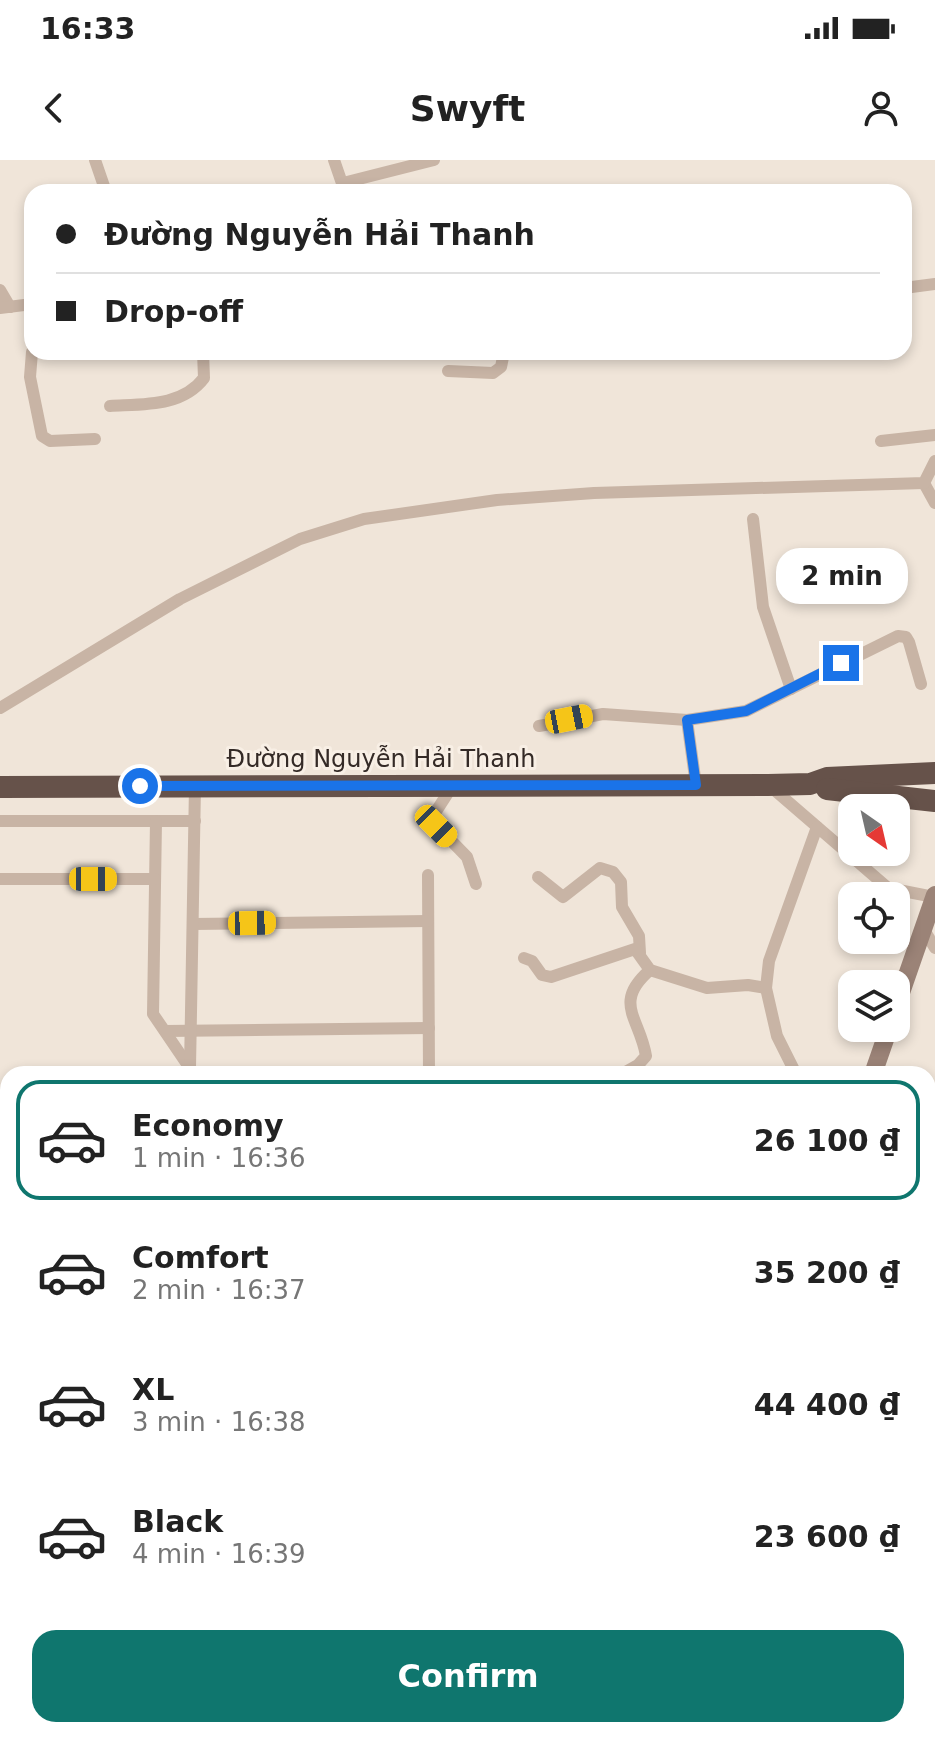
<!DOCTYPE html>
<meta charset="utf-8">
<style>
:root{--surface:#fff;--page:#f6f6f6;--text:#222;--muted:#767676;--line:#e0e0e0;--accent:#0f766e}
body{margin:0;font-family:"DejaVu Sans",sans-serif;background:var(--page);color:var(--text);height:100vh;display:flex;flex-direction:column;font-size:30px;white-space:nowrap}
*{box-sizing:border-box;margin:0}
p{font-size:26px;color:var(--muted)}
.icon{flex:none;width:44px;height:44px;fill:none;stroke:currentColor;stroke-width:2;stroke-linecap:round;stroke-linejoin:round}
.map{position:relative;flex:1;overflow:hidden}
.drawer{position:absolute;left:0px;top:906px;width:936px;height:672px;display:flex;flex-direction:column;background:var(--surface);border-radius:24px 24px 0 0;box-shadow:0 4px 12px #0003}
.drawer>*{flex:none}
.hud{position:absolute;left:24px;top:24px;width:888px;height:176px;border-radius:24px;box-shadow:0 4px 12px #0003;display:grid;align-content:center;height:176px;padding:0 32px;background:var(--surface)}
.needle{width:52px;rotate:146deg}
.fabs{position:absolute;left:838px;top:634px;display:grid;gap:16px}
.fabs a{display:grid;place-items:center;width:72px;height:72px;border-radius:16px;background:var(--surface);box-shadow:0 4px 12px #0003;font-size:40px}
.end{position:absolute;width:36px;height:36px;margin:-18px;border:10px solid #1a73e8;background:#fff;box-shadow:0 0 0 4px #fff}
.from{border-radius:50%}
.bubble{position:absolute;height:56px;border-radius:24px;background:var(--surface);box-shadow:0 4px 12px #0003;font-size:26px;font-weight:800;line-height:56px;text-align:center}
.car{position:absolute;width:24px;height:48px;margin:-24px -12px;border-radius:10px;box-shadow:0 0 6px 2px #0007;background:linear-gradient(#f5c518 24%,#345 0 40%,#f5c518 0 76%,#345 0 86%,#f5c518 0)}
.hud b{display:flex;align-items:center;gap:28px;height:76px;font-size:30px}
.hud b+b{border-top:2px solid var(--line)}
.hud i{width:20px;height:20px;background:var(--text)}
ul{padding:14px 0 0;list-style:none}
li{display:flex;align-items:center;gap:24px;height:120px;margin:0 16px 12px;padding:0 16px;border:4px solid transparent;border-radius:24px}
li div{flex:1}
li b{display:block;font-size:30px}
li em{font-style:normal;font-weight:800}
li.selected{border-color:var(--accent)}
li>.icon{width:72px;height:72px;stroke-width:1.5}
.cta{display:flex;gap:16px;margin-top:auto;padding:16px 32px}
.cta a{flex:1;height:92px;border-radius:24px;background:var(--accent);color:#fff;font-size:32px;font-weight:800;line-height:92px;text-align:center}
.status{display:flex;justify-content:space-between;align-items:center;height:56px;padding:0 40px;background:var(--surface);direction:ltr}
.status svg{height:22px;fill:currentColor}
header{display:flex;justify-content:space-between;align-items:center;height:104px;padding:0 32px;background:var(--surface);font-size:36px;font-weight:800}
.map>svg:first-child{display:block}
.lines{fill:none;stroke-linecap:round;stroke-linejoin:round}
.minor{stroke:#c8b4a5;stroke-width:12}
.secondary{stroke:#9b8377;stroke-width:18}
.trunk{stroke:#66524a;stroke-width:22}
.route{stroke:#1a73e8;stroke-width:10}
.labels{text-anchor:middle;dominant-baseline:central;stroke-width:6;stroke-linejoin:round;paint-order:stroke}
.street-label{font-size:24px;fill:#342a26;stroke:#f8efe5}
</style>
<div class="status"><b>16:33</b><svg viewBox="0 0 49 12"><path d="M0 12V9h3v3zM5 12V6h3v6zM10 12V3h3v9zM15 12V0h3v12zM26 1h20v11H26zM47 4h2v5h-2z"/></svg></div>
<header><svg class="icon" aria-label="back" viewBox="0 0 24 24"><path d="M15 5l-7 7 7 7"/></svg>Swyft<svg class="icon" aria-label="person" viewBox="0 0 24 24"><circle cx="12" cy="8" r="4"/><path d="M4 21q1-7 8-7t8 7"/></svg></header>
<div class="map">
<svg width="935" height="1578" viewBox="0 0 935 1578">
<rect width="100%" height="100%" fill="#f0e5d9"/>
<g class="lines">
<g class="minor">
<polyline points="95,0 106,32"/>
<polyline points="334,0 345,32"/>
<polyline points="343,23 434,0"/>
<polyline points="904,128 935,124"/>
<polyline points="0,130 10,147"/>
<polyline points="0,148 32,144"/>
<polyline points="32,192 30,217 42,276 50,281 95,279"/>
<polyline points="448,211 493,213 501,207 504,192"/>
<path d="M110 246C143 244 182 247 204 218L203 192"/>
<polyline points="881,281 935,275"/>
<polyline points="924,323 935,343"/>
<polyline points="753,359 763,447 791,529"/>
<polyline points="0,548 180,439 300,379 364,359 497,340 594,333 924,323 935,301"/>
<polyline points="687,560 696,625"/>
<polyline points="539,566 603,554 687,560 746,551 898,476 906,477 909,482 921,524"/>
<polyline points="453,625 435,653 433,662 467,697 476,724"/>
<polyline points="771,627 888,728 934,737"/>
<polyline points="0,661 195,661"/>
<polyline points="156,661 153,854 189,907"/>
<polyline points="428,715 429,914"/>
<polyline points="538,717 563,737 600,708 613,712 621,722 622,747 639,776 640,793"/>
<polyline points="0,719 155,719"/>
<polyline points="193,764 428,761"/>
<polyline points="923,768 935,788"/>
<polyline points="524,798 532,801 542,815 551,817 635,789 650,810 707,828 748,825 766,828"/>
<polyline points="165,871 429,868"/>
<polyline points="190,908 195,626"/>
<path d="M622 914 638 905 646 896C640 858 612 843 650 810"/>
<polyline points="796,914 777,876 766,828 769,801 817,667"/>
<polyline points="0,1000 8,1010"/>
<polyline points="928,1083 935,1100"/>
<path d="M935 1131C927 1142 931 1154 935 1166"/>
<polyline points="0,1188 8,1205"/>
<polyline points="928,1237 935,1232"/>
<polyline points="0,1261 8,1258"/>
<polyline points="928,1272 935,1288"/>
<polyline points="0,1309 8,1303"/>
<polyline points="928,1351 935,1347"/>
<polyline points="928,1427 935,1423"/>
<polyline points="0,1430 8,1436"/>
<polyline points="200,1570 214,1578"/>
<polyline points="378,1578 379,1570"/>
</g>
<g class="secondary">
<polyline points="896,847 935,735"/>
<polyline points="873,914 889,868"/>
<polyline points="636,1578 639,1570"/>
</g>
<g class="trunk">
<polyline points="0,627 768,625 810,624 827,618 935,613"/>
<polyline points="827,629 935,641"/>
</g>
</g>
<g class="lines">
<polyline class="route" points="140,626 696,625 687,560 746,551 841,503"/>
</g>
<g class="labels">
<g class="street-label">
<text x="381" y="599">Đường Nguyễn Hải Thanh</text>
</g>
</g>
</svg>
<div class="fabs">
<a><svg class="needle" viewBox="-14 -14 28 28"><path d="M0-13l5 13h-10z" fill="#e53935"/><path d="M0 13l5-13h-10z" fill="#767676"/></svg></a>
<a><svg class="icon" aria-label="locate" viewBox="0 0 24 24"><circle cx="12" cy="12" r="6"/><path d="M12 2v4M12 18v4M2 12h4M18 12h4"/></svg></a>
<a><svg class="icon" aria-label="layers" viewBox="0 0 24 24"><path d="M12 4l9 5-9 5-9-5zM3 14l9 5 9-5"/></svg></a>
</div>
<i class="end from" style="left:140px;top:626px"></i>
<i class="end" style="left:841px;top:503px"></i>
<div class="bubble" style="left:776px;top:388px;width:132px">2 min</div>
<i class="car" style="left:569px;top:559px;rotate:79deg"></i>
<i class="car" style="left:436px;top:666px;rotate:135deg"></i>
<i class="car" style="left:93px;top:719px;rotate:90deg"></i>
<i class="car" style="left:252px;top:763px;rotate:89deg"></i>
<div class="hud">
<b><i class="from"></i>Đường Nguyễn Hải Thanh</b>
<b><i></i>Drop-off</b>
</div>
<section class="drawer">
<ul>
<li class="selected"><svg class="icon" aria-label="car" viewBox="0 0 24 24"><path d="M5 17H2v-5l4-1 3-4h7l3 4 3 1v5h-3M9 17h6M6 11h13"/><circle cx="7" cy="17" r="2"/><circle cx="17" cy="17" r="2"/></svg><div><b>Economy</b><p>1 min · 16:36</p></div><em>26 100 ₫</em></li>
<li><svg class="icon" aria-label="car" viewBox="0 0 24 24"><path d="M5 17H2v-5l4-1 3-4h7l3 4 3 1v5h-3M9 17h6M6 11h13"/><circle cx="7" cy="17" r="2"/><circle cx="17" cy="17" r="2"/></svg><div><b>Comfort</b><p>2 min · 16:37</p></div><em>35 200 ₫</em></li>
<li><svg class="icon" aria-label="car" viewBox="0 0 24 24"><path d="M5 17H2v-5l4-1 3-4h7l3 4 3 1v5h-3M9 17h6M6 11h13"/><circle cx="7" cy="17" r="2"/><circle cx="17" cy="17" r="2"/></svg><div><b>XL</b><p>3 min · 16:38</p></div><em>44 400 ₫</em></li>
<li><svg class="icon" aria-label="car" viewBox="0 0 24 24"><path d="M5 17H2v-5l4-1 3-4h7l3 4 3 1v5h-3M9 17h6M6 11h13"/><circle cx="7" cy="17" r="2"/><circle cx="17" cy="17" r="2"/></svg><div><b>Black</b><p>4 min · 16:39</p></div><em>23 600 ₫</em></li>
</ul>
<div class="cta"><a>Confirm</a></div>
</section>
</div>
